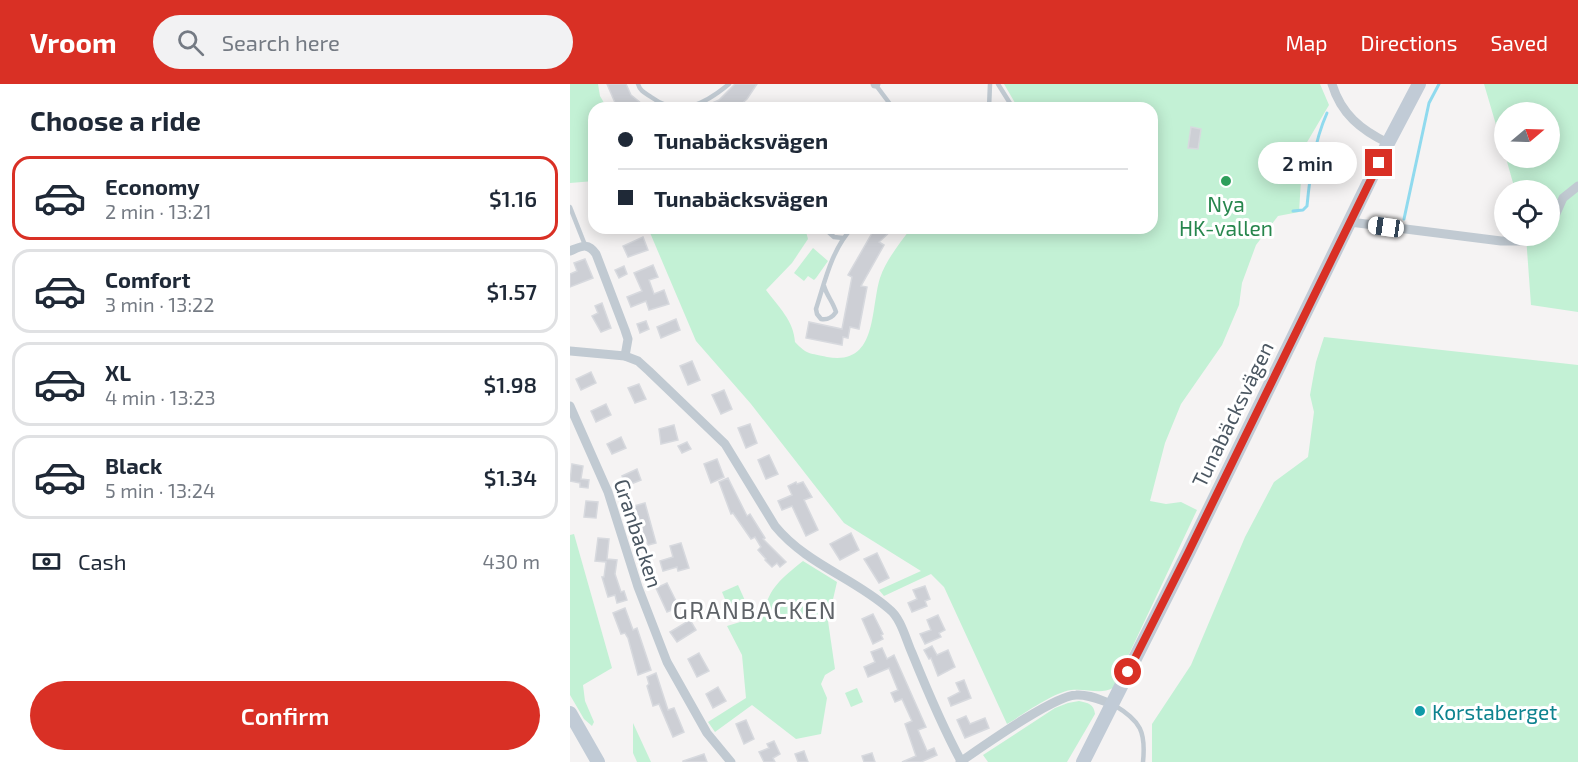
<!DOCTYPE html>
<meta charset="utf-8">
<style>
:root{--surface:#fff;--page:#f2f2f3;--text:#1f2937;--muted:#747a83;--line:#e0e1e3;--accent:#d93025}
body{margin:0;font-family:"Exo 2",sans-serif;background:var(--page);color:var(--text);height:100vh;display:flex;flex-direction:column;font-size:22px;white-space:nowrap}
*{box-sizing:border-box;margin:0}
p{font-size:20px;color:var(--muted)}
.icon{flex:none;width:33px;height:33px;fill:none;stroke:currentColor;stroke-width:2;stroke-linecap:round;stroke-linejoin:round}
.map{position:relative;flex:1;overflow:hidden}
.panel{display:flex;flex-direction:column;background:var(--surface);width:570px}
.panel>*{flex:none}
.top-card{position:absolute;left:18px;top:18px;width:570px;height:132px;border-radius:18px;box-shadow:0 3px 15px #0003;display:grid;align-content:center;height:132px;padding:0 30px;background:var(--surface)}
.needle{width:39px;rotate:71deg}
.tools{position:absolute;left:924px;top:18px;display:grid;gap:12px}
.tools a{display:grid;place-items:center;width:66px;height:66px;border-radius:50%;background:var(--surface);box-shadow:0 3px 15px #0003;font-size:30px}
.end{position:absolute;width:27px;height:27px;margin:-14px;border:8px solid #d93025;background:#fff;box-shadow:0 0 0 3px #fff}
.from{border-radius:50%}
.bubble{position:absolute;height:42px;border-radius:21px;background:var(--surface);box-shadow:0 3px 15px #0003;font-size:20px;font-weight:600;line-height:42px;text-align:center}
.car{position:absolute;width:18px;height:36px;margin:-18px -9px;border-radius:8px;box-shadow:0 0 4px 2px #0007;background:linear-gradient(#fff 24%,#345 0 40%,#fff 0 76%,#345 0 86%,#fff 0)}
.top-card b{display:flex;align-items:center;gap:21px;height:57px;font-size:22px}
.top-card b+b{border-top:2px solid var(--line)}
.top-card i{width:15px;height:15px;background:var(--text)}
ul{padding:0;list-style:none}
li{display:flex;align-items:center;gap:18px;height:84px;margin:0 12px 9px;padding:0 18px;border:3px solid var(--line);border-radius:18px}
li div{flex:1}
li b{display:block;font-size:22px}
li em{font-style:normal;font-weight:600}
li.active{border-color:var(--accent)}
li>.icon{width:54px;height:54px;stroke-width:1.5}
h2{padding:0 30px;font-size:27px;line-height:72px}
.pay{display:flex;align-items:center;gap:15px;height:66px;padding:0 30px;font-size:22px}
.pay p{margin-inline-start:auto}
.action{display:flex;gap:12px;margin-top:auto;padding:12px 30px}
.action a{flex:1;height:69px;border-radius:36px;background:var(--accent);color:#fff;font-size:24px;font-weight:600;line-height:69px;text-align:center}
header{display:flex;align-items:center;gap:36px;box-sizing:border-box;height:84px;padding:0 30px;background:var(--accent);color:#fff}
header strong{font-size:28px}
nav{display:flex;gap:33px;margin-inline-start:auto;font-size:21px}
.search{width:420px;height:54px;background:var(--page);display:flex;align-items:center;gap:15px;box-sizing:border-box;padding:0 21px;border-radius:33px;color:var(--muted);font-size:22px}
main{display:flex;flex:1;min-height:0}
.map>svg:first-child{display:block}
.green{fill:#c3f1d5}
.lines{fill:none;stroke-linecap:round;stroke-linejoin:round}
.stream{stroke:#90daee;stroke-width:3}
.building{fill:#cdcfd5;stroke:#d7d9de;stroke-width:1.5}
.lane{stroke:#c1cad2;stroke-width:4.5}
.street{stroke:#c1cad2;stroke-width:9}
.secondary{stroke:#c1cbd6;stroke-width:14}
.route{stroke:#d93025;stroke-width:8}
.leisure-dot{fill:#2e9e5b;stroke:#fff;stroke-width:2}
.culture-dot{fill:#0f9aa8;stroke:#fff;stroke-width:2}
.labels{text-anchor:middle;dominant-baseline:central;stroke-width:6;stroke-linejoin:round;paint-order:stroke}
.leisure-label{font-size:21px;fill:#27864d;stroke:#fff}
.street-label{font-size:21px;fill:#4a5661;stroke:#fff}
.culture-label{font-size:21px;fill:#0d838f;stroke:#fff;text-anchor:start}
.quarter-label{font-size:24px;letter-spacing:1.5px;fill:#5f6368;stroke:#fff}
</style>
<header>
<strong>Vroom</strong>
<div class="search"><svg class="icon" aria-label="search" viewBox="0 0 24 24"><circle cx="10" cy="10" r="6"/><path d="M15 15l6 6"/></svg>Search here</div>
<nav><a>Map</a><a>Directions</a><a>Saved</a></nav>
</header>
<main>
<section class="panel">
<h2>Choose a ride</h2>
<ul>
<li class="active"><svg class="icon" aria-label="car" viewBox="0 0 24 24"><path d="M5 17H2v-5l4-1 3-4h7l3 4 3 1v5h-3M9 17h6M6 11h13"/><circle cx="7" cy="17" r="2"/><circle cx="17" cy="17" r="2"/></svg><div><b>Economy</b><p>2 min · 13:21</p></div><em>$1.16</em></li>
<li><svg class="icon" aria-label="car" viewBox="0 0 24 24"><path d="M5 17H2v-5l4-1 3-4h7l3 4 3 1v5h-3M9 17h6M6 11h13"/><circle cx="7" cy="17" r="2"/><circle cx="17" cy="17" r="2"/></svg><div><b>Comfort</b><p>3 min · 13:22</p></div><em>$1.57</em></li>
<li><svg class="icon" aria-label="car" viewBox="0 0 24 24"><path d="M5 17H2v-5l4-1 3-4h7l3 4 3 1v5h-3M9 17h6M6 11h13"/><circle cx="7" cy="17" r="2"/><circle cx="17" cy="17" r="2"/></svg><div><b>XL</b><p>4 min · 13:23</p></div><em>$1.98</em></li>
<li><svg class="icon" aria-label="car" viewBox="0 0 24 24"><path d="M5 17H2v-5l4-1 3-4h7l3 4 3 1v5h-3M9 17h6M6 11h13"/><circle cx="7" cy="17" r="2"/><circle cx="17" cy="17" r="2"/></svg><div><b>Black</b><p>5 min · 13:24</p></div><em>$1.34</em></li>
</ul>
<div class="pay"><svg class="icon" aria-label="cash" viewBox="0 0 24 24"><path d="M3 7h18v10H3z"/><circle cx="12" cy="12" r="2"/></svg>Cash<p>430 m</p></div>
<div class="action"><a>Confirm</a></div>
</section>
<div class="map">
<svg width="1008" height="678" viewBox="0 0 1008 678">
<rect width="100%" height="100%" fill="#f5f3f3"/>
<g class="green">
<polygon points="0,0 28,0 30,12 37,24 24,24 24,97 0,99"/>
<path d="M434 0H750L759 21 733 65 729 128 708 132 686 161 672 199 669 221 652 261 611 320 595 359 580 417 596 420 611 418 627 426 543 604C530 611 516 604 501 606 482 609 454 630 437 640L374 503 361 490 314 512 309 506 351 487 274 439 181 320 126 257 78 144H235L238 155 222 179 196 206C208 222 224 237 225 258 237 271 240 269 257 273 308 282 300 226 310 194 316 176 330 159 341 144H582V24H448Z"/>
<polygon points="914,0 1008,0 1008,228 961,221 956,152 980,152 980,106 945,106 936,74 980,74 980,28 934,28 934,68"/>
<polygon points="243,164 258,177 246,194 244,196 238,192 234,197 224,189"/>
<polygon points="754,253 1008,281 1008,678 582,678 582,640 621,581 675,453 704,398 738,373 744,328 740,311 746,278"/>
<polygon points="4,450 42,584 13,601 15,617 24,638 22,642 14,635 0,611 0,451"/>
<path d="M233 477 267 498 258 537 265 585 255 591 251 600 257 614 251 650 226 655 182 621 145 648 138 638 176 614 172 571 157 542 193 531C199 503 212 494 233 477Z"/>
<polygon points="168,501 181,530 164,537 152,508"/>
<polygon points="287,604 293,618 281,623 275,609"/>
<path d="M509 617C518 619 524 620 525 630L497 678H418L413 671 485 624 498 619Z"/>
<polygon points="63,639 81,678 67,678 63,669"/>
</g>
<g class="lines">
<g class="stream">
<path d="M723 127 733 126 737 122C740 91 744 58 757 29"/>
<polyline points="834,135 859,19 869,0"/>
</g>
</g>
<g class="building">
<polygon points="37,0 56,0 61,11 77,24 50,24 46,21"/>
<polygon points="165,0 187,0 177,15 167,24 131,24 149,16"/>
<polygon points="621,43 631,45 628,65 618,64"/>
<polygon points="305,144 324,144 309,158 314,161 291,202 297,203 289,245 280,243 278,254 273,253 272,261 236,254 239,238 272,245 282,193 278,191"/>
<polygon points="73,153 78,166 58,173 53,162"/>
<polygon points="15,175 23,194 0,203 0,190 7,187 4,179"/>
<polygon points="83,181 88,193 79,196 84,210 94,206 99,220 79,226 76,217 61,223 57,213 72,207 64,189"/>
<polygon points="54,182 57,190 49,194 45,186"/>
<polygon points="32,219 41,244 31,248 22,232 28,229 25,222"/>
<polygon points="106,235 110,246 91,254 87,243"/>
<polygon points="76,237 79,245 70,249 67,240"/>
<polygon points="122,277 130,296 118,301 110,282"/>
<polygon points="21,288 26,299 11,306 6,295"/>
<polygon points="69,300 76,315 65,319 58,304"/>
<polygon points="154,306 162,325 151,330 142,311"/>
<polygon points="36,320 41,331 26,338 21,327"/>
<polygon points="180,340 187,359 176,364 168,344"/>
<polygon points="104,341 108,356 91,360 89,345"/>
<polygon points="51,353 56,364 42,370 37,360"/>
<polygon points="117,358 121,365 112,369 108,362"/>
<polygon points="199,371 208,390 196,395 188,376"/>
<polygon points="147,375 154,393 141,399 134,380"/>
<polygon points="2,380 13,382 11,395 19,396 18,404 10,403 10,399 0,397"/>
<polygon points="67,385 71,396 56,402 52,392"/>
<polygon points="158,394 177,432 180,430 195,454 193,455 216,478 210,483 207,479 202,483 195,476 196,475 188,466 191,463 185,453 181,455 163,429 161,430 149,398"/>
<polygon points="226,398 227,400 233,398 242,413 234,416 248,446 236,452 222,422 212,426 208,417 222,411 218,402"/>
<polygon points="16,417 28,418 26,434 14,433"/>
<polygon points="75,419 86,459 78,461 72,445 70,445 64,422"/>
<polygon points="281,449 289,466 270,476 260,460"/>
<polygon points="28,454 39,455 37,475 47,476 45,490 51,508 54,507 57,516 47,519 45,511 38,513 32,493 34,493 36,478 25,477"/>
<polygon points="111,459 119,484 108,487 107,483 93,487 90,477 103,473 100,462"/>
<polygon points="307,469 319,494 309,499 294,475"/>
<polygon points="97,499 109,523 97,528 86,504"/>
<polygon points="355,502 360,515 355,517 357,522 342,528 338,519 347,515 343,506"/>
<polygon points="55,524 63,546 67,544 81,586 68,591 58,554 55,549 51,550 43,529"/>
<polygon points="303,530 313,550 311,551 313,555 303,560 292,535"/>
<polygon points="368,531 375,546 369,549 371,553 355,560 350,550 361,546 357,536"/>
<polygon points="120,536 126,546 107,558 100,548"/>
<polygon points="362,562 367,571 378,566 385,583 368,592 361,574 359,575 354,566"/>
<polygon points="312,564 317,575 324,571 356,643 348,646 357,667 364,664 367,671 351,678 332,678 346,672 335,640 342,637 332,615 325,618 321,609 328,606 319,584 298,593 294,583 305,578 301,568"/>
<polygon points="129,569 139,587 127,593 118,575"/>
<polygon points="86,589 98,626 104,624 114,648 103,653 89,620 83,622 77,602 79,600 77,593"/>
<polygon points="394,596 401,614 381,622 378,614 390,608 386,599"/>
<polygon points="148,603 156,617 143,624 136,610"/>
<polygon points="396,632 400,640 415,634 419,644 395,654 387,636"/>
<polygon points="176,636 184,655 174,660 166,640"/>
<polygon points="204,657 210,670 203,674 205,678 194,678 189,668 199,664 197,660"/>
<polygon points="234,667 238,678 228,678 225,670"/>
<polygon points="302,669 305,678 294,678 292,672"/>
<polygon points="134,670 137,678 113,678 113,677"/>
</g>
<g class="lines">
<g class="lane">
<path d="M68 0C70 7 75 9 81 13 110 34 135 20 159 0"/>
<polyline points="305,0 323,24"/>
<polyline points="428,0 443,24"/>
<polyline points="419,24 420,0"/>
<polyline points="0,123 15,161"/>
<polyline points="254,144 264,153 273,154"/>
<path d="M254 202C257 212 263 218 266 228 262 234 258 236 251 235L247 230 246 225C255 197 262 165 282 144"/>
<path d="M544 621C571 637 576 648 573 678"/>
</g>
<g class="street">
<polyline points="305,0 306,0"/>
<path d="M762 0C771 30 791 46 818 59"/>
<polyline points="780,138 931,157 957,157 969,152"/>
<polyline points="980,143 993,114 1008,102"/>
<path d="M0 167C12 162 18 158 26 170L55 246 58 255 55 272"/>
<path d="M0 267 55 272 68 277 79 287 155 360 205 442C236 480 284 494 319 525 331 534 336 556 342 569 357 606 372 642 391 677"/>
<polyline points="0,322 38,408 68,503 97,578 137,649 161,678"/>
<path d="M390 678C412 663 483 612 506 611 518 610 530 616 542 620"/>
</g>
<g class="secondary">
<polyline points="0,629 28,678"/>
<polyline points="513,678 618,469 818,59 849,0"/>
</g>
</g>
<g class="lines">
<polyline class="route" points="558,588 618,469 809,79"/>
</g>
<circle class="leisure-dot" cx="656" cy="97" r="6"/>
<circle class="culture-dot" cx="850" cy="627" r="6"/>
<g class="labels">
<g class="leisure-label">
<text x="656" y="119">Nya<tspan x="656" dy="24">HK-vallen</tspan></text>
</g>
<g class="street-label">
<text transform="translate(662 330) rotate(-64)">Tunabäcksvägen</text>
<text transform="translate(69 449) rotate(72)">Granbacken</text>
</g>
<g class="culture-label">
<text x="862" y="627">Korstaberget</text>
</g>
<g class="quarter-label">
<text x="185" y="525">GRANBACKEN</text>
</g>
</g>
</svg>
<div class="tools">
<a><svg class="needle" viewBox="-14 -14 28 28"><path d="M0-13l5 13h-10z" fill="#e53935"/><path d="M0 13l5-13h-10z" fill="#747a83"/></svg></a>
<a><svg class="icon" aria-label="locate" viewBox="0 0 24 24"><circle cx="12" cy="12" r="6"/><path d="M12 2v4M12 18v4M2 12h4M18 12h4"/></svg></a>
</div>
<i class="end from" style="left:558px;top:588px"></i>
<i class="end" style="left:809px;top:79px"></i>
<div class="bubble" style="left:688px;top:58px;width:99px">2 min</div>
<i class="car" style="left:816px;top:143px;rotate:278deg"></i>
<div class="top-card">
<b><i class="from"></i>Tunabäcksvägen</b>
<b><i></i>Tunabäcksvägen</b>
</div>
</div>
</main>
